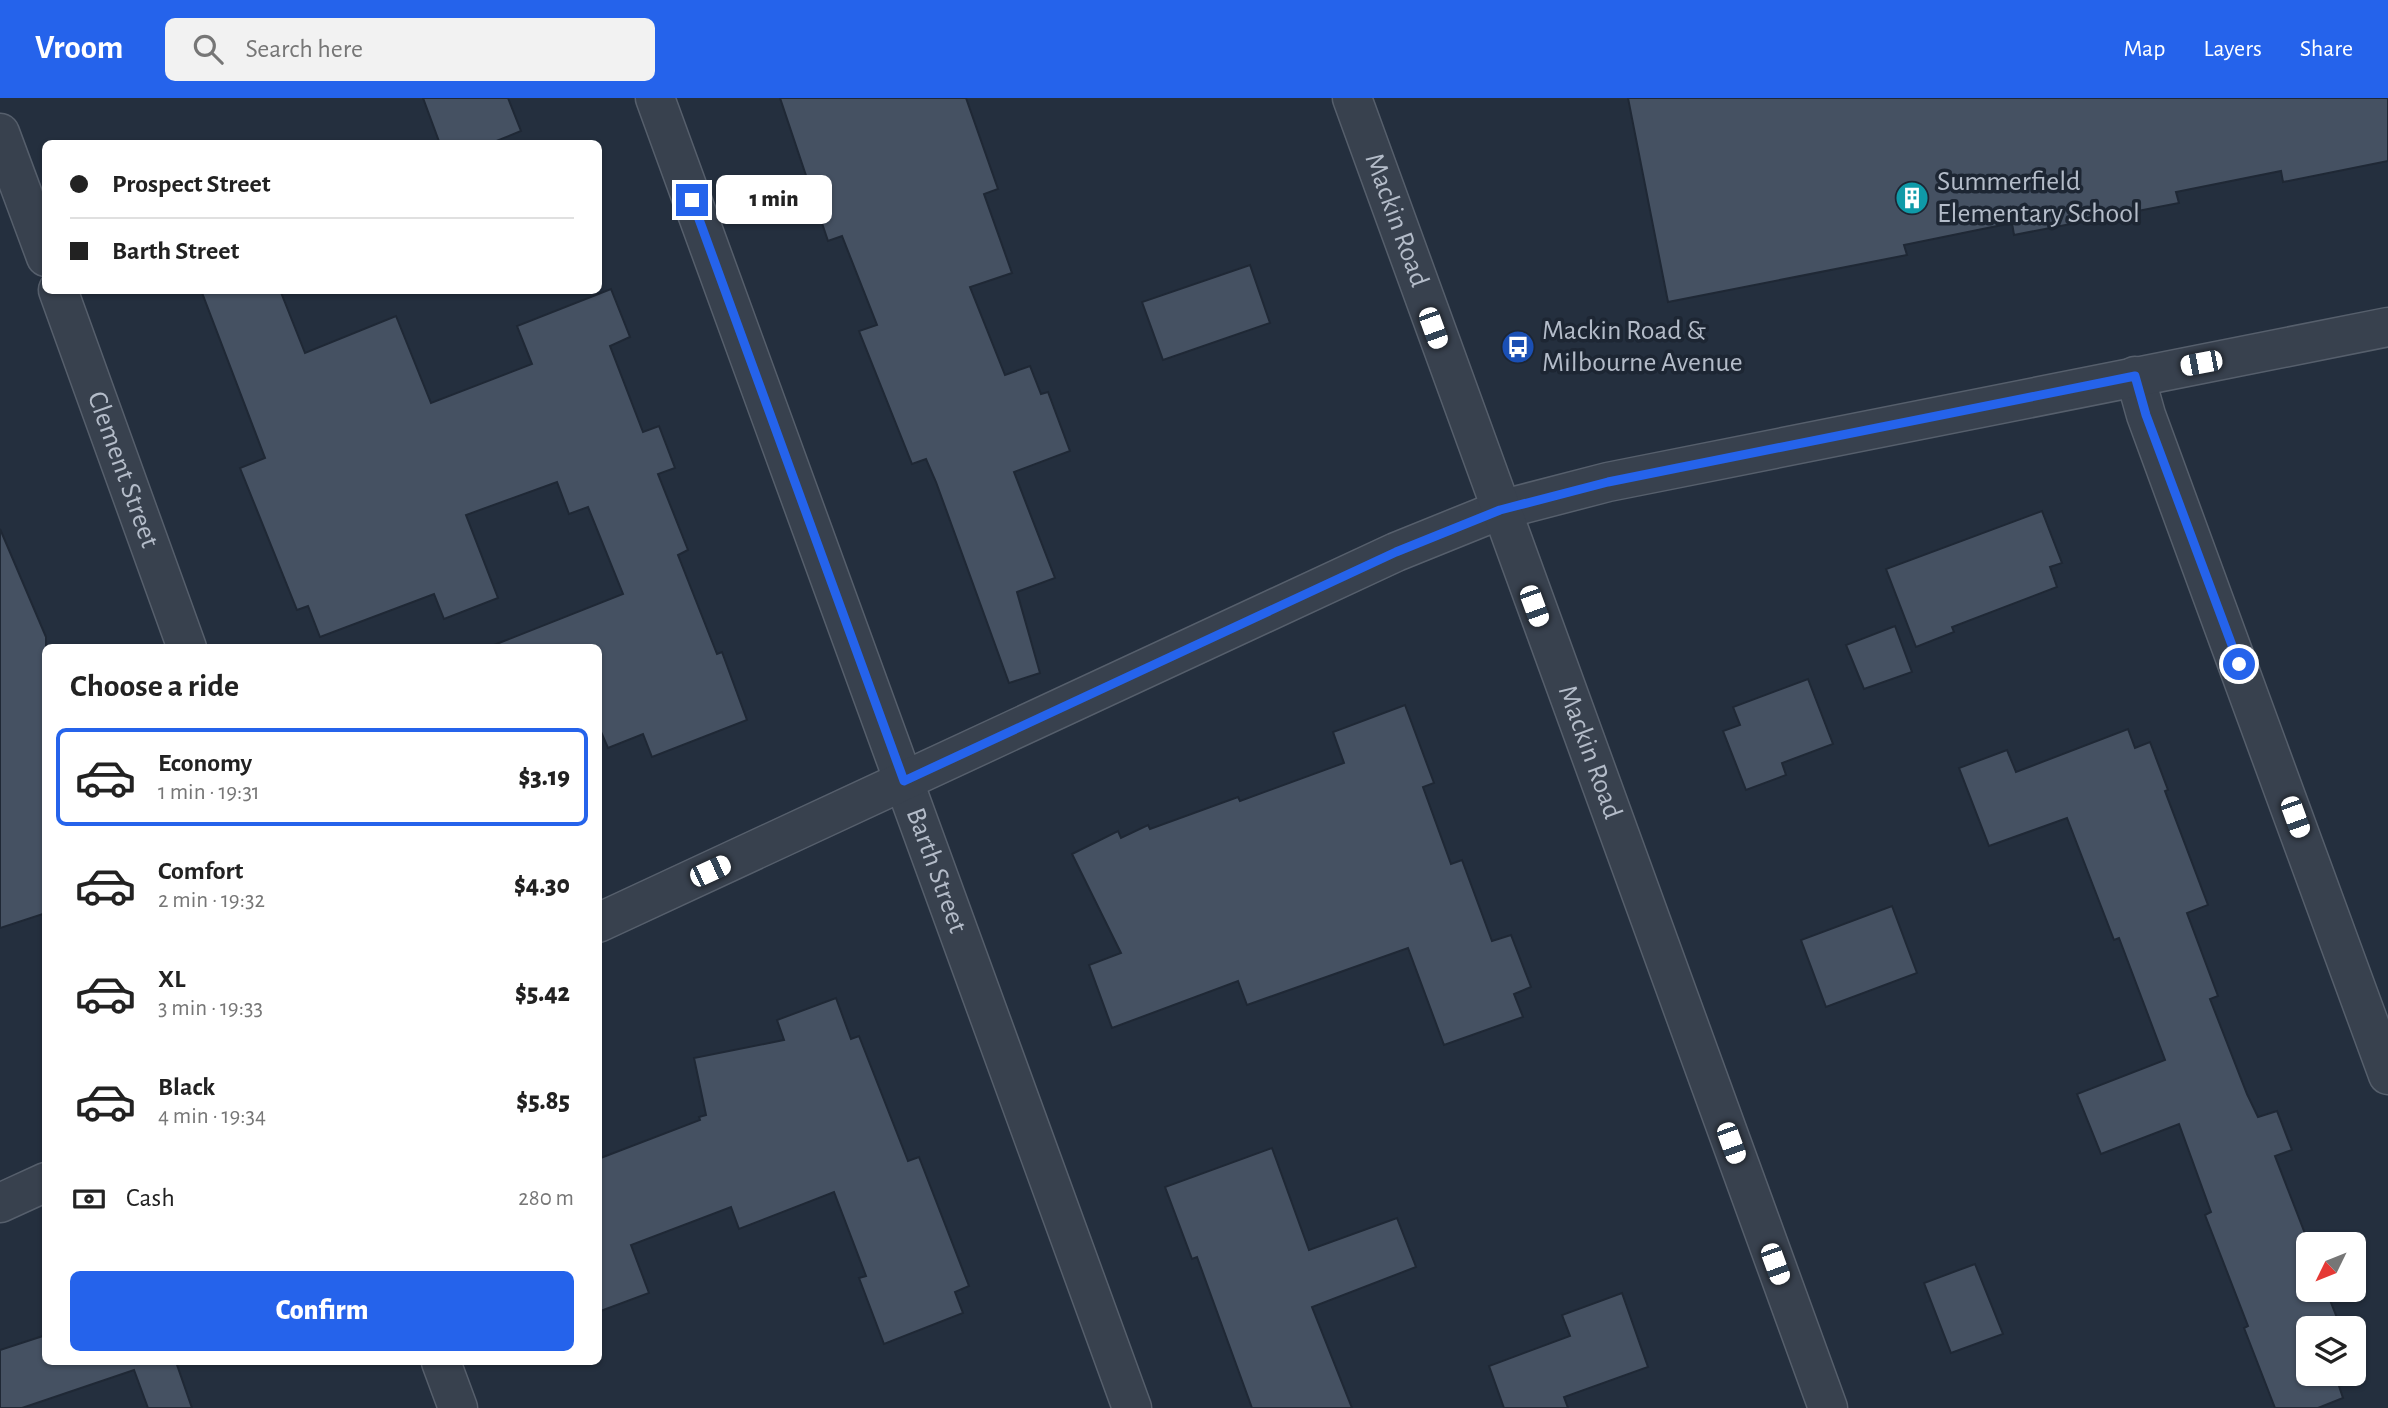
<!DOCTYPE html>
<meta charset="utf-8">
<style>
:root{--surface:#fff;--page:#f2f2f2;--text:#222;--muted:#767676;--line:#e0e0e0;--accent:#2563eb}
body{margin:0;font-family:"Alegreya Sans",sans-serif;background:var(--page);color:var(--text);height:100vh;display:flex;flex-direction:column;font-size:26px;white-space:nowrap}
*{box-sizing:border-box;margin:0}
p{font-size:23px;color:var(--muted)}
.icon{flex:none;width:38px;height:38px;fill:none;stroke:currentColor;stroke-width:2;stroke-linecap:round;stroke-linejoin:round}
.map{position:relative;flex:1;overflow:hidden}
.details{position:absolute;left:42px;top:546px;width:560px;height:721px;display:flex;flex-direction:column;background:var(--surface);border-radius:10px;box-shadow:0 2px 5px #0004}
.details>*{flex:none}
.banner{position:absolute;left:42px;top:42px;width:560px;height:154px;border-radius:10px;box-shadow:0 2px 5px #0004;display:grid;align-content:center;height:154px;padding:0 28px;background:var(--surface)}
.needle{width:46px;rotate:227deg}
.tools{position:absolute;left:2296px;top:1134px;display:grid;gap:14px}
.tools a{display:grid;place-items:center;width:70px;height:70px;border-radius:10px;background:var(--surface);box-shadow:0 2px 5px #0004;font-size:35px}
.end{position:absolute;width:32px;height:32px;margin:-16px;border:9px solid #2563eb;background:#fff;box-shadow:0 0 0 4px #fff}
.from{border-radius:50%}
.bubble{position:absolute;height:49px;border-radius:10px;background:var(--surface);box-shadow:0 2px 5px #0004;font-size:23px;font-weight:800;line-height:49px;text-align:center}
.car{position:absolute;width:21px;height:42px;margin:-21px -10px;border-radius:9px;box-shadow:0 0 5px 2px #0007;background:linear-gradient(#fff 24%,#345 0 40%,#fff 0 76%,#345 0 86%,#fff 0)}
.banner b{display:flex;align-items:center;gap:24px;height:66px;font-size:26px}
.banner b+b{border-top:2px solid var(--line)}
.banner i{width:18px;height:18px;background:var(--text)}
ul{padding:0;list-style:none}
li{display:flex;align-items:center;gap:21px;height:98px;margin:0 14px 10px;padding:0 14px;border:4px solid transparent;border-radius:10px}
li div{flex:1}
li b{display:block;font-size:26px}
li em{font-style:normal;font-weight:800}
li.selected{border-color:var(--accent)}
li>.icon{width:63px;height:63px;stroke-width:1.5}
h2{padding:0 28px;font-size:32px;line-height:84px}
.pay{display:flex;align-items:center;gap:18px;height:77px;padding:0 28px;font-size:26px}
.pay p{margin-inline-start:auto}
.action{display:flex;gap:14px;margin-top:auto;padding:14px 28px}
.action a{flex:1;height:80px;border-radius:10px;background:var(--accent);color:#fff;font-size:28px;font-weight:800;line-height:80px;text-align:center}
header{display:flex;align-items:center;gap:42px;box-sizing:border-box;height:98px;padding:0 35px;background:var(--accent);color:#fff}
header strong{font-size:33px}
nav{display:flex;gap:38px;margin-inline-start:auto;font-size:24px}
.search{width:490px;height:63px;background:var(--page);display:flex;align-items:center;gap:18px;box-sizing:border-box;padding:0 24px;border-radius:10px;color:var(--muted);font-size:26px}
.map>svg:first-child{display:block}
.building{fill:#455162;stroke:#1f2835;stroke-width:2}
.lines{fill:none;stroke-linecap:round;stroke-linejoin:round}
.minor-casing{stroke:#565f6c;stroke-width:41}
.tertiary-casing{stroke:#565f6c;stroke-width:41}
.minor{stroke:#38414e;stroke-width:38}
.tertiary{stroke:#38414e;stroke-width:38}
.route{stroke:#2563eb;stroke-width:9}
.labels{text-anchor:middle;dominant-baseline:central;stroke-width:7;stroke-linejoin:round;paint-order:stroke}
.poi-label{font-size:28px;fill:#b4bcc9;stroke:#1d2633;text-anchor:start}
.street-label{font-size:28px;fill:#b4bcc9;stroke:#1d2633}
</style>
<header>
<strong>Vroom</strong>
<div class="search"><svg class="icon" aria-label="search" viewBox="0 0 24 24"><circle cx="10" cy="10" r="6"/><path d="M15 15l6 6"/></svg>Search here</div>
<nav><a>Map</a><a>Layers</a><a>Share</a></nav>
</header>
<div class="map">
<svg width="2388" height="1310" viewBox="0 0 2388 1310">
<rect width="100%" height="100%" fill="#242f3e"/>
<g class="building">
<polygon points="423,0 508,0 521,33 489,46 440,46"/>
<polygon points="780,0 966,0 998,91 984,96 1012,175 970,189 1005,277 1030,268 1041,296 1048,294 1070,353 1014,374 1055,480 1017,494 1040,575 1009,585 936,384 926,361 912,366 859,233 877,227 842,138 828,143"/>
<polygon points="1628,0 2388,0 2388,63 2283,84 2281,73 2176,94 2179,105 2014,137 2012,125 1904,147 1907,157 1668,204"/>
<polygon points="1250,167 1270,225 1163,262 1142,204"/>
<polygon points="611,191 630,239 610,248 643,334 659,328 675,370 658,376 688,452 678,457 717,556 722,554 747,622 652,659 643,636 608,650 598,627 598,550 494,550 494,547 623,496 588,409 569,416 557,384 466,417 498,500 444,521 434,496 320,539 308,508 297,512 240,370 265,360 201,192 280,192 305,255 396,218 431,305 532,266 517,228"/>
<polygon points="2042,413 2062,465 2050,469 2057,489 1952,529 1954,534 1916,549 1886,471"/>
<polygon points="0,431 46,539 46,815 0,830"/>
<polygon points="1895,528 1912,574 1864,591 1846,547"/>
<polygon points="1808,581 1833,646 1782,665 1786,677 1746,692 1723,633 1740,627 1733,609"/>
<polygon points="1405,607 1434,685 1423,689 1451,766 1462,762 1492,843 1511,837 1531,889 1514,896 1523,919 1444,947 1408,850 1247,907 1238,883 1112,930 1089,867 1121,855 1072,756 1118,733 1121,740 1148,727 1150,731 1238,699 1240,703 1344,665 1333,634"/>
<polygon points="2128,631 2135,650 2150,644 2168,692 2165,693 2208,807 2187,815 2218,898 2210,901 2247,996 2258,1019 2277,1013 2292,1052 2275,1058 2309,1146 2308,1192 2326,1192 2341,1230 2308,1230 2308,1276 2345,1276 2349,1285 2339,1288 2343,1300 2318,1310 2275,1310 2244,1230 2248,1228 2205,1117 2211,1114 2179,1026 2101,1056 2077,996 2165,962 2119,840 2114,842 2067,720 1989,748 1959,670 2007,652 2016,674"/>
<polygon points="1892,808 1917,875 1826,909 1801,842"/>
<polygon points="836,900 851,941 859,938 908,1063 919,1059 969,1188 955,1194 963,1215 884,1246 859,1180 866,1178 834,1094 739,1131 731,1109 631,1147 649,1195 598,1214 598,1061 700,1022 699,1019 706,1017 694,960 784,942 777,922"/>
<polygon points="1272,1050 1309,1152 1397,1120 1416,1169 1312,1209 1352,1310 1252,1310 1197,1159 1192,1161 1165,1089"/>
<polygon points="1975,1166 2003,1236 1951,1255 1924,1185"/>
<polygon points="1622,1195 1648,1269 1564,1299 1568,1310 1504,1310 1489,1268 1570,1238 1562,1217"/>
<polygon points="46,1237 46,1264 176,1264 192,1310 148,1310 134,1272 22,1310 0,1310 0,1252"/>
</g>
<g class="lines">
<defs>
<g id="minor">
<path id="s1" d="M655 0 1132 1310"/>
<polyline points="0,35 46,159"/>
<path id="s2" d="M58 192 187 550"/>
<polyline points="2135,278 2146,317 2388,977"/>
<polyline points="598,825 1396,454 1500,412 1608,384 2388,229"/>
<polyline points="0,1105 46,1084"/>
<polyline points="441,1264 458,1310"/>
</g>
<g id="tertiary">
<path id="s3" d="M1352 0 1828 1310"/>
</g>
</defs>
<use href="#minor" class="minor-casing"/>
<use href="#tertiary" class="tertiary-casing"/>
<use href="#minor" class="minor"/>
<use href="#tertiary" class="tertiary"/>
</g>
<g class="lines">
<polyline class="route" points="692,102 904,683 1396,454 1500,412 1608,384 2135,278 2146,317 2239,566"/>
</g>
<defs>
<symbol id="building-disc" viewBox="-11 -11 22 22"><circle r="9.5" fill="#0f9aa8" stroke="#1d2633"/><path d="M-4-6H4V6H1V3H-1V6H-4ZM-2.5-4.3h1.7v1.8h-1.7ZM.8-4.3h1.7v1.8H.8ZM-2.5-1h1.7V.8h-1.7ZM.8-1h1.7V.8H.8Z" fill="#fff"/></symbol>
<symbol id="bus-disc" viewBox="-11 -11 22 22"><circle r="9.5" fill="#1a4fb4" stroke="#1d2633"/><path d="M-5-6H5V4H4V6H2V4H-2V6H-4V4H-5ZM-3.5-4V0h7V-4ZM-3.5 1.2v1.5H-2V1.2ZM2 1.2v1.5H3.5V1.2Z" fill="#fff"/></symbol>
</defs>
<g fill-rule="evenodd">
<use href="#building-disc" x="1893" y="81" width="38" height="38"/>
<use href="#bus-disc" x="1499" y="230" width="38" height="38"/>
</g>
<g class="labels">
<g class="poi-label">
<text x="1937" y="84">Summerfield<tspan x="1937" dy="32">Elementary School</tspan></text>
<text x="1542" y="233">Mackin Road &amp;<tspan x="1542" dy="32">Milbourne Avenue</tspan></text>
</g>
<g class="street-label">
<text stroke="none"><textPath href="#s3" startOffset="130">Mackin Road</textPath></text>
<text stroke="none"><textPath href="#s2" startOffset="191">Clement Street</textPath></text>
<text stroke="none"><textPath href="#s3" startOffset="696">Mackin Road</textPath></text>
<text stroke="none"><textPath href="#s1" startOffset="822">Barth Street</textPath></text>
</g>
</g>
</svg>
<div class="tools">
<a><svg class="needle" viewBox="-14 -14 28 28"><path d="M0-13l5 13h-10z" fill="#e53935"/><path d="M0 13l5-13h-10z" fill="#767676"/></svg></a>
<a><svg class="icon" aria-label="layers" viewBox="0 0 24 24"><path d="M12 4l9 5-9 5-9-5zM3 14l9 5 9-5"/></svg></a>
</div>
<i class="end from" style="left:2239px;top:566px"></i>
<i class="end" style="left:692px;top:102px"></i>
<div class="bubble" style="left:716px;top:77px;width:116px">1 min</div>
<i class="car" style="left:1433px;top:230px;rotate:160deg"></i>
<i class="car" style="left:2201px;top:265px;rotate:259deg"></i>
<i class="car" style="left:1534px;top:508px;rotate:160deg"></i>
<i class="car" style="left:2295px;top:719px;rotate:160deg"></i>
<i class="car" style="left:710px;top:773px;rotate:65deg"></i>
<i class="car" style="left:1731px;top:1045px;rotate:160deg"></i>
<i class="car" style="left:1775px;top:1166px;rotate:160deg"></i>
<div class="banner">
<b><i class="from"></i>Prospect Street</b>
<b><i></i>Barth Street</b>
</div>
<section class="details">
<h2>Choose a ride</h2>
<ul>
<li class="selected"><svg class="icon" aria-label="car" viewBox="0 0 24 24"><path d="M5 17H2v-5l4-1 3-4h7l3 4 3 1v5h-3M9 17h6M6 11h13"/><circle cx="7" cy="17" r="2"/><circle cx="17" cy="17" r="2"/></svg><div><b>Economy</b><p>1 min · 19:31</p></div><em>$3.19</em></li>
<li><svg class="icon" aria-label="car" viewBox="0 0 24 24"><path d="M5 17H2v-5l4-1 3-4h7l3 4 3 1v5h-3M9 17h6M6 11h13"/><circle cx="7" cy="17" r="2"/><circle cx="17" cy="17" r="2"/></svg><div><b>Comfort</b><p>2 min · 19:32</p></div><em>$4.30</em></li>
<li><svg class="icon" aria-label="car" viewBox="0 0 24 24"><path d="M5 17H2v-5l4-1 3-4h7l3 4 3 1v5h-3M9 17h6M6 11h13"/><circle cx="7" cy="17" r="2"/><circle cx="17" cy="17" r="2"/></svg><div><b>XL</b><p>3 min · 19:33</p></div><em>$5.42</em></li>
<li><svg class="icon" aria-label="car" viewBox="0 0 24 24"><path d="M5 17H2v-5l4-1 3-4h7l3 4 3 1v5h-3M9 17h6M6 11h13"/><circle cx="7" cy="17" r="2"/><circle cx="17" cy="17" r="2"/></svg><div><b>Black</b><p>4 min · 19:34</p></div><em>$5.85</em></li>
</ul>
<div class="pay"><svg class="icon" aria-label="cash" viewBox="0 0 24 24"><path d="M3 7h18v10H3z"/><circle cx="12" cy="12" r="2"/></svg>Cash<p>280 m</p></div>
<div class="action"><a>Confirm</a></div>
</section>
</div>
